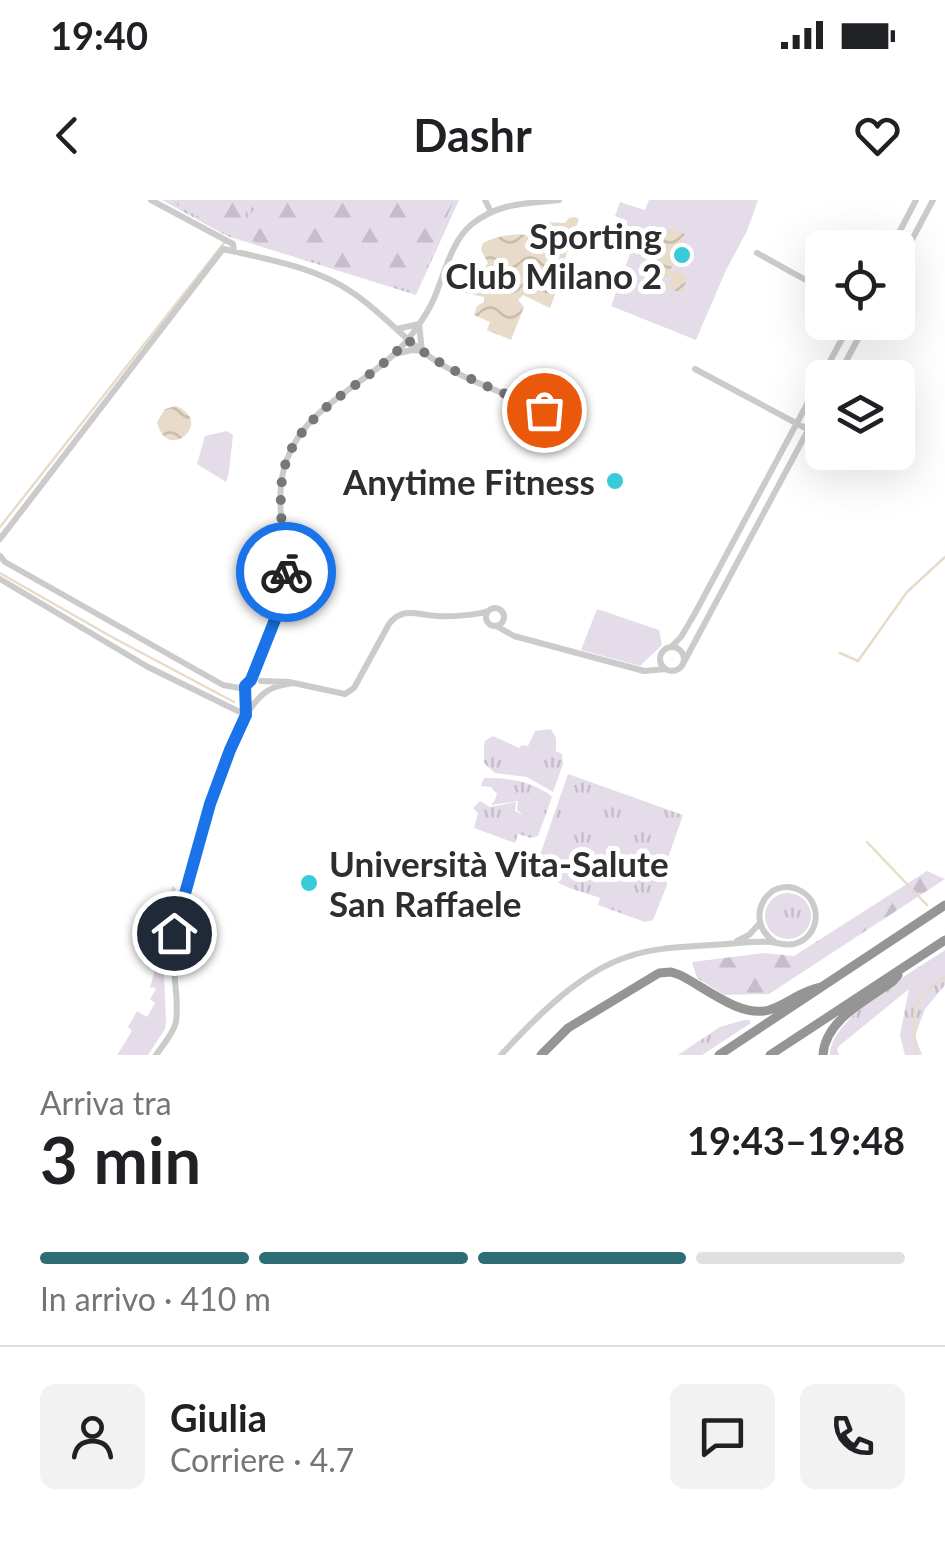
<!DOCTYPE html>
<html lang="it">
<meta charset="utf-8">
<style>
body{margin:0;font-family:Lato,sans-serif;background:#f2f2f2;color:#202124;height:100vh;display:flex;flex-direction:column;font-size:38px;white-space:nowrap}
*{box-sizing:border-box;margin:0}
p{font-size:32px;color:#757577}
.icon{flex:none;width:55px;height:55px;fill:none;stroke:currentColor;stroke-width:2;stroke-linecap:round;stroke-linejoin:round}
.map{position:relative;height:855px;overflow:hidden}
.panel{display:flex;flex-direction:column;background:#fff;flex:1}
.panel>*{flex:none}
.controls{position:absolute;left:805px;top:30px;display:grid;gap:20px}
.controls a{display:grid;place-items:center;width:110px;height:110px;border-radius:15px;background:#fff;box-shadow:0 10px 40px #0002;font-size:50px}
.pin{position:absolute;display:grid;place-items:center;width:85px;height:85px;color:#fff;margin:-42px;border:5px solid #fff;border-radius:50%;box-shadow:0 2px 10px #0007}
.courier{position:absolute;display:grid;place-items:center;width:100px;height:100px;margin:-50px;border:8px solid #1a73e8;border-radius:50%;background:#fff;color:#222;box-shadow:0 2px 12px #0007}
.head em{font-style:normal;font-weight:700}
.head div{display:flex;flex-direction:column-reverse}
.head{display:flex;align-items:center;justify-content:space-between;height:170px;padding:0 40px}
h1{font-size:65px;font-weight:700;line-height:75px}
.bar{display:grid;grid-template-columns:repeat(4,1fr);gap:15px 10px;align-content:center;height:120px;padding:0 40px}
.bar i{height:12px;border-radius:8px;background:#e0e0e0}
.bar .current{background:#2c6d76}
.bar p{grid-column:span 4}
.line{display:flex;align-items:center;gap:25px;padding:0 40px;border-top:2px solid #e0e0e0}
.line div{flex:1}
.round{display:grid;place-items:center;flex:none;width:105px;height:105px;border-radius:15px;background:#f2f2f2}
.status{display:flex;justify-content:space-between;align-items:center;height:70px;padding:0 50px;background:#fff;direction:ltr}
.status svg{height:28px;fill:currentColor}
header{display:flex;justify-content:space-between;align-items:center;height:130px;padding:0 40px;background:#fff;font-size:45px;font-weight:700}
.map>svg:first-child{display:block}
</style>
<div class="status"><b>19:40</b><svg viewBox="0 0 49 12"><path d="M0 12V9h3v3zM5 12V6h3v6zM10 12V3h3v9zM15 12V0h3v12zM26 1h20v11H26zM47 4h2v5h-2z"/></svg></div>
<header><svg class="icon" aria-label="back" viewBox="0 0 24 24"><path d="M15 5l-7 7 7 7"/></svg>Dashr<svg class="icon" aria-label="heart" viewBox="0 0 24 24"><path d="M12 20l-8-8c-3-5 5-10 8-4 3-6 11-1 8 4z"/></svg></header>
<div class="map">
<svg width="945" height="855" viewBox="0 0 945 855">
<defs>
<pattern id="grass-tufts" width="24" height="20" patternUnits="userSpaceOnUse" patternTransform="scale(2.5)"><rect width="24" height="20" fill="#e5dcea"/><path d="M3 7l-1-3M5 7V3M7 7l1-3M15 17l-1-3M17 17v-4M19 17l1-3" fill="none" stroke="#c5bdc9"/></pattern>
<pattern id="forest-firs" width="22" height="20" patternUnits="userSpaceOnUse" patternTransform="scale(2.5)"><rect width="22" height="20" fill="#e5dcea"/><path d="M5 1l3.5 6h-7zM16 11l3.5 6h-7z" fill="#c5bdc9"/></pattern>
<pattern id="water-waves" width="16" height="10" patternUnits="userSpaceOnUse" patternTransform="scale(2.5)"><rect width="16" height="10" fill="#e9dbc9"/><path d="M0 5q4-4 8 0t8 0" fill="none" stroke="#c8bcad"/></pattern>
</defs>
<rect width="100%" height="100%" fill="#fff"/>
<!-- grass -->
<path fill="url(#grass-tufts)" d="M162 0H168L235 33 252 0H259L240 36 420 82 454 0H459L416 95 227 36Z
M551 529 556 538V551L562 554 563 564 553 592 527 577 495 573 484 563V546L485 541 493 536 519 548 522 545 528 546 535 531Z
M568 574 683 615 664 669 667 685 653 720 645 722 598 705 600 698C576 689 539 685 541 652Z
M484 578C508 578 528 580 549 594L552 597 538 636 531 638 518 634 515 643 474 628 478 613 473 608 480 601 490 607 516 602 515 611 523 615 517 610 518 601 491 605 495 600 497 594 491 587 481 586Z
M765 716a23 23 0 1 1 46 0a23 23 0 1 1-46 0Z
M945 750V785L925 809 915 836 922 855H905L900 835 909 789 839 846 837 849 839 855H830C829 818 916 770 945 750Z
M744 820H749L751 823 702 855H678L720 827Z"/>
<!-- forest -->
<path fill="url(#forest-firs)" d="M168 0H252L236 33H228Z
M259 0H454L420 82 412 91 239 37Z
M927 671 945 679 769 794 724 795 697 778 692 762 764 753 794 756Z"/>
<!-- green -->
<path fill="#e5dcea" d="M649 0H758L747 31 726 70 696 140 611 106 635 40 623 34 627 21 615 16 620 2 645 10Z
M227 231 233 235 229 272 226 282 197 264 205 236Z
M597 409 659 430 662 445 640 466 581 450Z
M173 686 176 689 163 750 166 822 165 829 148 855H117L132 831 128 827 137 811 147 817 155 803 150 799 156 789 153 787 150 788 156 766V736L161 723 164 705Z"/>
<!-- water -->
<path fill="url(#water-waves)" d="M575 17 579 19 560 73 555 72 552 80 559 84 550 108 523 95 518 100 524 107 511 140 487 130 490 122 474 115 477 106 484 102V97L462 92V86L474 75 478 76 488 63 481 50 483 43C494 37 516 32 528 36L529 43 537 38 531 34 533 27 548 22 565 23 569 18Z
M669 28 685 34 670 71 673 73 675 70 688 76 682 93 668 88 672 77 668 76 667 79 651 73Z
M176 206C216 222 166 264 157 222L165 209Z"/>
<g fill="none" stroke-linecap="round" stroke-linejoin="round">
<!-- stream -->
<path stroke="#e9dbc9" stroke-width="2.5" d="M0 327 224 43
M0 373 110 436 234 502
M840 453 858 461 907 392 945 357
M867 642 927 705
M918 855C914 843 911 808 919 798 925 790 937 783 945 777"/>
<!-- minor -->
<path stroke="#cbcbcb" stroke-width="6" d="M151 0 233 44 234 51
M485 0 491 12
M891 48 916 0
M757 53 822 89
M898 66 933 0
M395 154 412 150 422 151 419 124 397 129
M695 169 809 230
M837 178 867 122
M0 339 223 49C266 59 316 67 353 93 383 113 406 142 436 161 470 183 511 195 548 212
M0 356 5 362 223 485 245 489
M0 379 148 467 246 515
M486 417a9 9 0 1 1 18 0a9 9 0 1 1-18 0Z
M496 426 514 436 644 471 666 469
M671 447 681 437 694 415 851 122
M660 459a12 12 0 1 1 24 0a12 12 0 1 1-24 0Z
M684 462 822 204
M261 481 289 482 345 494 354 488 389 424C403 406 417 415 437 416 449 417 477 415 488 411
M246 515 245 487C259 467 285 406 286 380 287 340 272 298 287 259 307 204 369 184 405 143 415 131 424 118 431 105 444 79 449 43 472 24 500 2 526 4 559 0
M737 741 749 735 759 724
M156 855C163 845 173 834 176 822 180 796 170 765 174 737 180 687 226 532 259 498 268 488 279 485 293 483
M501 855C534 819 580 772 627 757 657 746 693 747 725 744 740 743 756 741 771 742 779 743 785 746 794 744 819 738 824 704 801 691 769 673 741 720 775 742"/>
<!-- highway -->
<path stroke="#959595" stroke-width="9" d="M541 855 568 828 659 773 671 772 680 775C706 788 740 818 769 810 788 804 798 792 821 787
M719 855 945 705
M770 855 945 740
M823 855C825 820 867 800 893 781L898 775"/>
</g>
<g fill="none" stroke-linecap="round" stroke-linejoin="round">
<!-- done -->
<path stroke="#777" stroke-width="10" stroke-dasharray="0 18" d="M286 372C279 286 267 251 343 194 366 177 389 161 408 140 449 174 495 189 544 210"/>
<!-- route -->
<path stroke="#1a73e8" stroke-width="12" d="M174 733 210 604 230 550 246 515 245 486 251 480 282 402 286 372"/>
</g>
<!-- markers -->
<g fill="#3acbdb" stroke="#fff" stroke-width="4">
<circle cx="682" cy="55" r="10"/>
<circle cx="615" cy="281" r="10"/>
<circle cx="309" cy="683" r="10"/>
</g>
<g text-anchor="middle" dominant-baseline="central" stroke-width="10" stroke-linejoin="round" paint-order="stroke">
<!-- poi labels -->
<g font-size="35" font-weight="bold" fill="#2e2e2e" stroke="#fff" text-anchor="end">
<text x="662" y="35">Sporting<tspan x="662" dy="40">Club Milano 2</tspan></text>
<text x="595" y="281">Anytime Fitness</text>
<text x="329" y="663" text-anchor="start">Università Vita-Salute<tspan x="329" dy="40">San Raffaele</tspan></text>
</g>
</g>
</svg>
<div class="controls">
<a><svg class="icon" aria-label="locate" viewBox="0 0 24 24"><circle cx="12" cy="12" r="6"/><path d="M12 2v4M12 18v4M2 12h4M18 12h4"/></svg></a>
<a><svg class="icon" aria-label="layers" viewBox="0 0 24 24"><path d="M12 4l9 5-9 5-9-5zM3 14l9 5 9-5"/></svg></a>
</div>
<div class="pin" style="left:544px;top:210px;background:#ea580c"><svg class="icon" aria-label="bag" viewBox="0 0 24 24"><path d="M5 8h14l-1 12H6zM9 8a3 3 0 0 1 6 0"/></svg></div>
<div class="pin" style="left:174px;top:733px;background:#1f2937"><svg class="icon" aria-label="home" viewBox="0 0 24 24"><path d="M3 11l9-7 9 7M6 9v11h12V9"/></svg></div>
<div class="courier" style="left:286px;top:372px"><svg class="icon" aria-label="bike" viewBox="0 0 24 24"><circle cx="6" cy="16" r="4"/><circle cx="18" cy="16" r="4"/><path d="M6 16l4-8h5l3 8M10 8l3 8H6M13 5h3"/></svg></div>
</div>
<section class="panel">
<div class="head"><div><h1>3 min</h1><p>Arriva tra</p></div><em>19:43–19:48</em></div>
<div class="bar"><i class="current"></i><i class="current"></i><i class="current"></i><i></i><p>In arrivo · 410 m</p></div>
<div class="line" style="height:180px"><a class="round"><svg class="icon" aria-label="person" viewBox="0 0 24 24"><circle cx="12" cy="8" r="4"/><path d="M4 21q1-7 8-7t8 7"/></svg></a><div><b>Giulia</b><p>Corriere · 4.7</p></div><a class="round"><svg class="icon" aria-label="chat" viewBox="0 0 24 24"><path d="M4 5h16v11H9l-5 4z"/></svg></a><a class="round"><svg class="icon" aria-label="phone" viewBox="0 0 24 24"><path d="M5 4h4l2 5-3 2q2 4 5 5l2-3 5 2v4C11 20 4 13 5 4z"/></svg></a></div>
</section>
